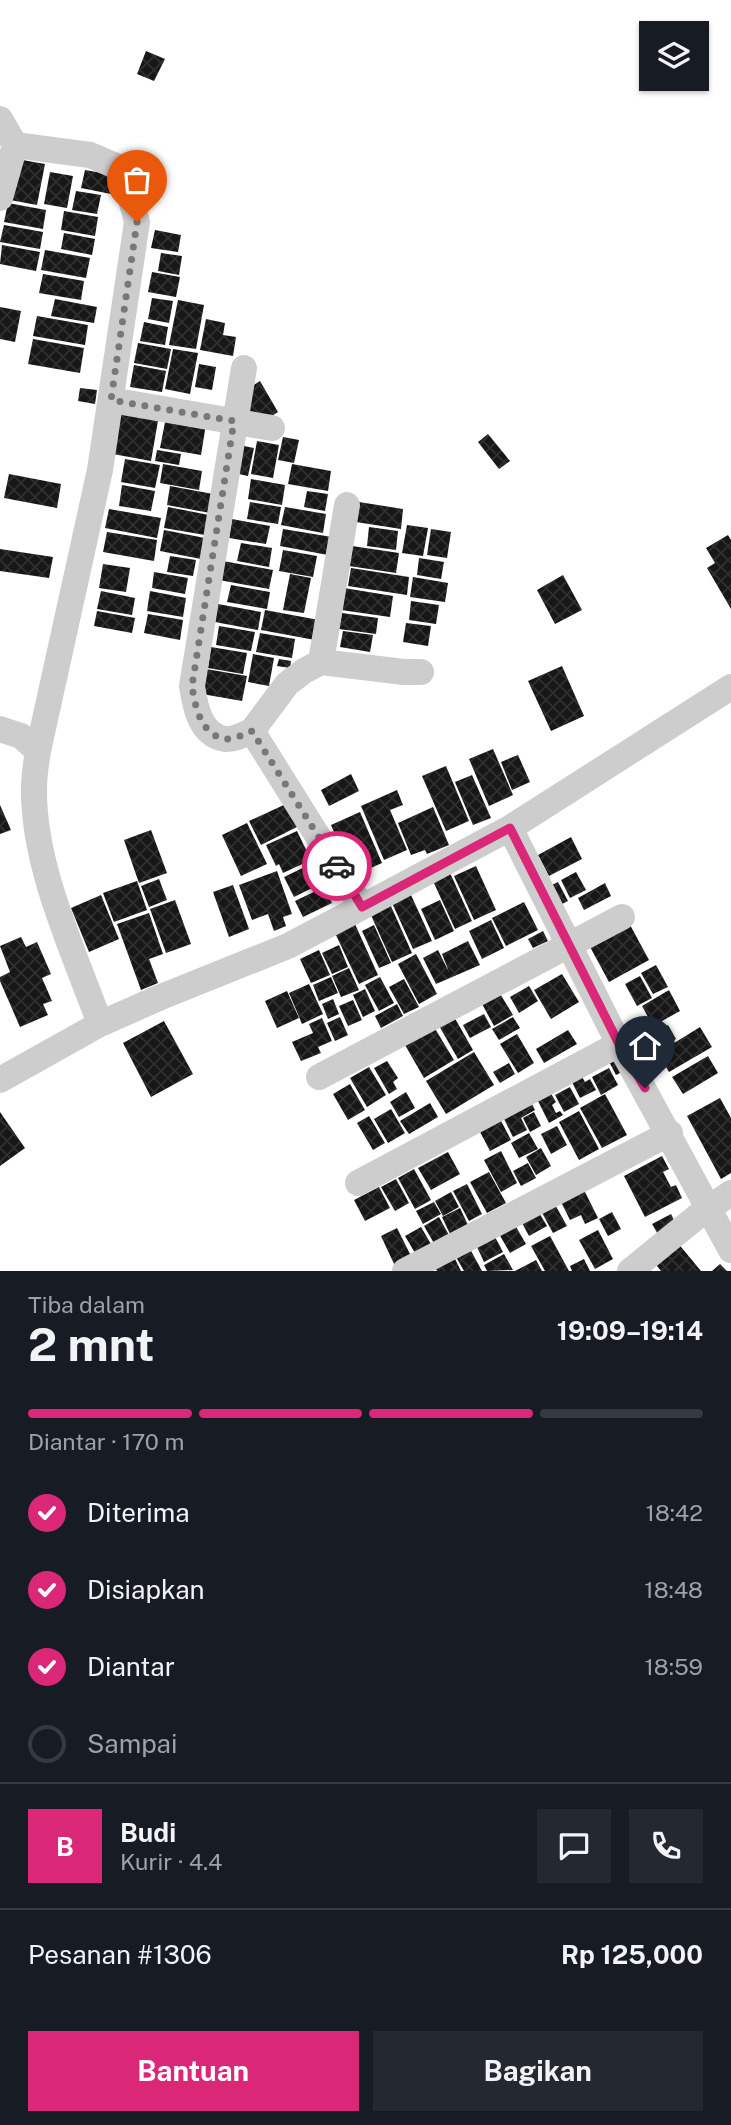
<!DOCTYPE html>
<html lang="id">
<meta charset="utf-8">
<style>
body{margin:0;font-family:"Public Sans",sans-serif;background:#242831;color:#f1f3f6;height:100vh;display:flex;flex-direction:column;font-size:26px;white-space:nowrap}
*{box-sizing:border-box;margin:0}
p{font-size:23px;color:#9ea1a6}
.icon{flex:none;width:38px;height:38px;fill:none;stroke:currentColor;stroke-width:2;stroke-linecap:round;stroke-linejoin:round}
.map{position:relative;height:1271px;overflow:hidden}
.panel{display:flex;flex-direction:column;background:#171b24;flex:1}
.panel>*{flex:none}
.buttons{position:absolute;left:639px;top:21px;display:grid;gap:14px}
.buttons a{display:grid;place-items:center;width:70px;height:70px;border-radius:0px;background:#171b24;box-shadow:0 2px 5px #0004;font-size:35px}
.pin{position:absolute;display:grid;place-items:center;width:60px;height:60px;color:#fff;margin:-72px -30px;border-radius:50% 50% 50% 0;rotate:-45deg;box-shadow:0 0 7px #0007}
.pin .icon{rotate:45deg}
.courier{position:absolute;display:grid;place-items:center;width:70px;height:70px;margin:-35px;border:5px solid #db2777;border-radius:50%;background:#fff;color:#222;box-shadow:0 2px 9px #0007}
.headline em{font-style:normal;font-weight:700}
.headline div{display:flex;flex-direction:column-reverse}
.headline{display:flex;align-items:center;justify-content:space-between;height:119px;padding:0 28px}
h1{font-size:46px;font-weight:700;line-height:52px}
.bar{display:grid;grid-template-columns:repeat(4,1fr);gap:10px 7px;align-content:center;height:84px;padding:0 28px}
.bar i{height:9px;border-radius:5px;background:#363941}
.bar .current{background:#db2777}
.bar p{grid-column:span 4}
.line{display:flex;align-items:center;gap:18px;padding:0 28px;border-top:2px solid #363941}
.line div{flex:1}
.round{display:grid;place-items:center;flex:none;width:74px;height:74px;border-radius:0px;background:#242831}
ol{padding:0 28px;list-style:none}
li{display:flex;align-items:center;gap:21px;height:77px}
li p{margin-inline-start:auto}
li .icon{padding:7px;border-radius:50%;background:#db2777;color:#fff;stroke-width:4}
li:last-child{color:#9ea1a6}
li i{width:38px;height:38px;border:4px solid #363941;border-radius:50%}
.cta{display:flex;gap:14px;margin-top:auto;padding:14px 28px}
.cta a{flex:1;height:80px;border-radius:0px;background:#db2777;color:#fff;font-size:28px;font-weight:700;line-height:80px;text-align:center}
.cta a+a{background:#242831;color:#f1f3f6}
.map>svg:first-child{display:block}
</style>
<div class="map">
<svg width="731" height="1271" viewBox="0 0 731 1271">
<defs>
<pattern id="building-cross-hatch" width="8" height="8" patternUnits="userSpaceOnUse" patternTransform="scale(1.75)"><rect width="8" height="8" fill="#171717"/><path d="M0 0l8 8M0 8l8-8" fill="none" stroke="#303030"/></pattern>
</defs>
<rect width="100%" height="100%" fill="#fff"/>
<!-- building -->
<path fill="url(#building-cross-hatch)" d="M146 51 165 59 154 81 137 74Z
M17 159 45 164 37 205 10 200Z
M85 170 114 175 111 194 81 188Z
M50 172 73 176 67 208 44 204Z
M76 191 101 195 97 214 72 210Z
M8 203 46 210 43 229 4 222Z
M64 211 98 217 95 236 61 230Z
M4 225 43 232 40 249 0 242Z
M155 230 181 235 178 252 151 248Z
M64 233 95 239 92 255 61 249Z
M2 245 40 252 36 271 0 264Z
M45 250 90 258 86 278 41 270Z
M161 253 182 256 179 275 158 271Z
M152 272 180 277 176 297 148 292Z
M43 274 84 281 81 300 39 293Z
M152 298 173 301 169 323 148 319Z
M55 299 97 307 94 323 51 316Z
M178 300 204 305 196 349 169 345Z
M0 307 21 311 15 342 0 339Z
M37 316 88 325 85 345 33 336Z
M206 319 225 323 223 335 236 337 233 356 200 350Z
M144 322 168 327 165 345 140 341Z
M33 339 84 348 80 373 28 364Z
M138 343 171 349 167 369 134 363Z
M173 349 198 353 190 394 165 389Z
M199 364 216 367 212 390 195 387Z
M134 365 166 371 162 392 130 387Z
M260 381 278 412 267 419 243 413 241 393Z
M80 388 97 390 95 404 78 401Z
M122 409 159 415 151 461 113 454Z
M166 417 206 424 201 455 160 448Z
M488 434 510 461 499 469 478 442Z
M283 437 299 440 294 463 278 460Z
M257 441 279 445 273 478 251 474Z
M239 445 254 448 248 476 234 473Z
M157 450 181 454 179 465 155 461Z
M125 459 160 465 155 488 121 482Z
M163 464 202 471 199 490 160 483Z
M292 464 331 471 328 491 288 484Z
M9 474 61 484 57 508 4 498Z
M251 479 285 485 282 505 248 499Z
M122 485 155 491 151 511 119 506Z
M170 486 213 494 210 513 167 505Z
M307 491 328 494 325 511 304 507Z
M250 502 281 507 278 524 247 519Z
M359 502 403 509 401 529 356 522Z
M168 507 209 515 205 535 164 528Z
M285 507 326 514 323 533 281 525Z
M109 509 161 518 157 538 105 528Z
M232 519 270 526 266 544 229 538Z
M407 525 428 528 423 556 402 553Z
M369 527 398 531 396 550 367 546Z
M283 529 332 537 328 555 280 546Z
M431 529 451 532 447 558 427 555Z
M164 530 205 538 201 559 160 551Z
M107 532 157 540 154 561 103 552Z
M728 535 731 540V609L707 568 715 563 706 548Z
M241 543 272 548 269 567 237 561Z
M352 546 399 553 396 573 349 566Z
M0 549 53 557 49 578 0 571Z
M283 550 317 556 313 577 279 571Z
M170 556 196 560 193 576 167 572Z
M419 558 444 562 441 579 417 575Z
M223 561 273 570 269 589 219 580Z
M103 564 130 568 126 592 99 588Z
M351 568 409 577 407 595 348 586Z
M154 572 188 578 185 594 152 588Z
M290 574 311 578 304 613 283 610Z
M563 575 582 610 555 624 537 590Z
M413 577 448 583 445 602 410 597Z
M231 585 270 592 267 609 227 602Z
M344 588 393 596 390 617 341 610Z
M101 591 135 598 132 615 97 609Z
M150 591 186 598 183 617 147 611Z
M411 601 439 605 436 624 409 620Z
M218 604 261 612 258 630 215 622Z
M265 610 319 620 315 640 261 630Z
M97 611 135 618 132 633 94 626Z
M342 613 378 618 376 634 339 629Z
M148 614 183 620 180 640 144 633Z
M406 623 431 626 428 646 403 642Z
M219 626 255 632 251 651 216 645Z
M343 631 373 635 370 652 340 647Z
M260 633 295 639 292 658 256 652Z
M211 647 247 653 243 674 208 668Z
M253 654 274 658 269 686 248 682Z
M279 659 291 661 290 668 277 666Z
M562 666 584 716 551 731 528 681Z
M206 669 247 676 242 701 202 694Z
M493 749 513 795 489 806 469 759Z
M518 755 530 782 512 790 501 762Z
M446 766 469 821 446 831 422 776Z
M351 774 359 791 329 806 321 790Z
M472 775 491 818 473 825 455 782Z
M397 790 403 805 390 810 407 850 384 860 361 806Z
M286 804 297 827 261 845 249 821Z
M0 805 11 830 0 834Z
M433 807 449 845 427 854 425 850 411 855 398 823Z
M360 812 382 863 353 876 331 825Z
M247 823 267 864 241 876 222 835Z
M151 830 167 873 139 883 124 840Z
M297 831 311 860 283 873 279 864 276 866 266 845Z
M571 837 582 859 549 876 538 855Z
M315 862 324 882 294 897 284 877Z
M476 866 496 910 474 920 454 876Z
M277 871 292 914 283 917 286 926 274 931 268 914 252 920 239 885Z
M576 872 586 890 570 898 561 880Z
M450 873 472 921 455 929 433 881Z
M159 879 167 900 149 907 141 886Z
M137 881 147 910 114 922 103 893Z
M558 882 568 901 554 908 544 889Z
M605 883 611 896 584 910 578 898Z
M233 885 249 929 229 937 213 892Z
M324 887 332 903 303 917 295 901Z
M101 895 119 939 89 952 71 908Z
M411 895 432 941 413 949 392 903Z
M175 900 191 944 166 953 150 909Z
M440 900 454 931 435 940 421 909Z
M524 902 538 930 506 946 492 918Z
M390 904 412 953 392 962 370 913Z
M149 913 163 954 149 959 158 983 141 990 117 924Z
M491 920 504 948 482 959 469 931Z
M629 923 649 960 609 982 589 945Z
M355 924 378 975 359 984 335 933Z
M374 925 391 963 379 968 362 931Z
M543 931 548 941 533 948 528 939Z
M21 937 26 947 37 942 51 974 42 978 52 1001 43 1004 48 1015 20 1027 0 981V977L10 972 0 946Z
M468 941 480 965 436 984 423 958 438 950 449 972 442 954Z
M339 945 348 967 332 974 322 953Z
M319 950 330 975 311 983 300 959Z
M416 954 437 994 419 1004 398 964Z
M656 965 668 987 653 994 641 973Z
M349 968 359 990 341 997 332 976Z
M562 974 579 1002 551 1019 534 990Z
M640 976 652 998 637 1006 625 984Z
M331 977 338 993 319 1001 313 985Z
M380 977 394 1003 379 1011 365 985Z
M404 979 419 1007 404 1014 389 987Z
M309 984 323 1014 302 1024 289 993Z
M529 986 538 1001 519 1013 510 997Z
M365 989 375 1011 363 1017 353 995Z
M669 990 680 1011 653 1026 642 1006Z
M287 991 299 1018 277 1028 265 1001Z
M499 992 513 1015 494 1026 481 1002Z
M333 999 339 1014 328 1019 322 1004Z
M353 1000 362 1020 348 1026 339 1006Z
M397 1004 403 1016 381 1028 375 1016Z
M484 1014 491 1027 470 1038 463 1025Z
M453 1015 473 1050 458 1059 438 1024Z
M340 1017 348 1035 335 1041 327 1023Z
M513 1017 520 1028 499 1040 492 1029Z
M322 1018 332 1041 318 1047 321 1053 301 1061 292 1042 313 1033 309 1024Z
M164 1021 193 1074 151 1097 123 1043Z
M668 1025 676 1039 655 1052 647 1038Z
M434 1027 454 1060 424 1078 405 1045Z
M700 1027 712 1047 669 1072 658 1053Z
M568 1030 577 1044 544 1063 536 1049Z
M517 1034 534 1063 518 1073 500 1044Z
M474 1052 494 1085 446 1114 426 1081Z
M605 1054 630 1068 616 1075Z
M708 1056 718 1073 683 1094 672 1077Z
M387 1061 398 1078 393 1082 397 1089 389 1094 374 1068Z
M509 1063 515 1074 500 1083 493 1072Z
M369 1067 386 1095 367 1107 350 1078Z
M609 1068 618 1085 601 1095 592 1077Z
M581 1075 585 1082 590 1079 596 1090 580 1098 571 1080Z
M350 1084 365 1110 348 1120 333 1094Z
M570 1087 579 1104 564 1112 555 1095Z
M406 1092 415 1108 399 1117 390 1102Z
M550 1092 556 1102 552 1105 556 1113 560 1111 563 1115 549 1123 537 1099Z
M605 1094 627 1135 602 1148 580 1108Z
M720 1098 731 1118V1173L721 1179 687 1116Z
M531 1102 535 1110 521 1118 527 1130 513 1137 503 1117Z
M430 1103 438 1117 409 1134 400 1121Z
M391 1109 405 1133 388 1143 374 1119Z
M579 1111 599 1149 579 1160 559 1122Z
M0 1112 25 1148 0 1166Z
M534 1112 541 1126 530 1132 523 1118Z
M369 1116 385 1143 373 1150 357 1123Z
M499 1117 511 1140 490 1151 478 1128Z
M557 1126 567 1145 551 1154 541 1134Z
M529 1133 538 1149 519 1158 511 1143Z
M541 1148 551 1166 536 1175 526 1157Z
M501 1151 517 1183 501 1192 484 1160Z
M448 1152 460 1174 431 1190 418 1168Z
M662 1156 669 1169 663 1172 671 1187 676 1185 682 1198 645 1217 624 1176Z
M528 1163 536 1178 521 1186 513 1171Z
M414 1169 431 1200 415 1209 398 1178Z
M489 1172 506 1203 487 1213 470 1182Z
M396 1179 409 1203 395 1211 381 1187Z
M467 1184 482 1214 469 1221 453 1191Z
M581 1184 598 1218 585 1224 581 1215 570 1220 558 1196Z
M379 1187 390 1208 365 1221 354 1200Z
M451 1192 459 1207 443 1216 435 1201Z
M553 1201 567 1226 553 1233 540 1209Z
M434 1202 441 1214 423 1224 416 1211Z
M460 1208 468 1225 450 1234 442 1217Z
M538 1211 547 1226 529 1236 521 1221Z
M612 1212 621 1229 608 1236 599 1219Z
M671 1214 677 1226 659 1236 652 1224Z
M439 1217 450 1237 435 1245 424 1226Z
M515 1225 526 1244 510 1253 499 1234Z
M421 1227 434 1249 418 1258 405 1236Z
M397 1228 412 1258 395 1266 381 1236Z
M598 1230 613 1259 595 1269 579 1240Z
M550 1236 569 1271H545L531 1246Z
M495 1237 503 1252 484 1262 477 1247Z
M677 1242 701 1271H661L653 1261Z
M470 1249 482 1271H464L456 1257Z
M452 1253 461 1271H437L433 1263Z
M504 1254 513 1270 487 1271 484 1265Z
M584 1259 590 1271H572L570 1266Z
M536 1260 542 1271H515Z
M720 1264 727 1271H712Z"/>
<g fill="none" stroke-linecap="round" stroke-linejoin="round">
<!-- minor -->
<path stroke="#cdcdcd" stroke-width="26" d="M0 119 15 145 90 155 116 166 125 177 137 222 100 470 38 751C36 763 34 776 34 789 33 866 74 952 100 1024
M0 198 15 145
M244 368 192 686C195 706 200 735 225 739 234 740 244 734 252 731L362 907
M111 400 272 428
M321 662 347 505
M0 729 21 736 38 751
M252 731 287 684 304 671 321 662 404 672H421
M510 828 619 1044 731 1250
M319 1077 622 917
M0 1080 100 1024 161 997 288 946 362 907 510 828 731 687
M358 1183 619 1044
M405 1271 670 1133
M630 1271 699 1215 731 1193"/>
</g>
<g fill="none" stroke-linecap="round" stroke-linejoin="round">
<!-- done -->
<path stroke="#787878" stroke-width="7" stroke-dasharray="0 12.6" d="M137 222 111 400 234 421 192 686C195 706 200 734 225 739 234 740 244 734 252 731L337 866"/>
<!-- route -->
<path stroke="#db2777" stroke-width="9" d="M337 866 362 907 510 828 619 1044 645 1088"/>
</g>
</svg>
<div class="buttons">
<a><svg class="icon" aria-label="layers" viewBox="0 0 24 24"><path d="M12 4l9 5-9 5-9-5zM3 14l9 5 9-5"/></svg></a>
</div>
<div class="pin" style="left:137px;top:222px;background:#ea580c"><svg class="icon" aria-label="bag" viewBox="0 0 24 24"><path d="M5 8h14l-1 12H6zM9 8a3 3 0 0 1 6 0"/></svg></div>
<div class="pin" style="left:645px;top:1088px;background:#1f2937"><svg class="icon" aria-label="home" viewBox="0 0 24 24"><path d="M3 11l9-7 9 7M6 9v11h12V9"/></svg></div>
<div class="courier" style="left:337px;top:866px"><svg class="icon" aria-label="car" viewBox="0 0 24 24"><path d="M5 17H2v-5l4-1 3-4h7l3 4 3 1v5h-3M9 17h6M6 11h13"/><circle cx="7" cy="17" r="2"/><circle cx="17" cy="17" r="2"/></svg></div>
</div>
<section class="panel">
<div class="headline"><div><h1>2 mnt</h1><p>Tiba dalam</p></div><em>19:09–19:14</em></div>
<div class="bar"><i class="current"></i><i class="current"></i><i class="current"></i><i></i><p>Diantar · 170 m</p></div>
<ol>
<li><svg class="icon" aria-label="check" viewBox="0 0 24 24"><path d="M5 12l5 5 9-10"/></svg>Diterima<p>18:42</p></li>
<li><svg class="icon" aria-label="check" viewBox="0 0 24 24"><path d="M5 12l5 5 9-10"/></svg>Disiapkan<p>18:48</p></li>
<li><svg class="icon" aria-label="check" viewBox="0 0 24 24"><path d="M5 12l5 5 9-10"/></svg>Diantar<p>18:59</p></li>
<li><i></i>Sampai</li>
</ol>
<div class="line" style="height:126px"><b class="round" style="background:#db2777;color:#fff">B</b><div><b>Budi</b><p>Kurir · 4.4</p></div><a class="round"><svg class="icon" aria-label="chat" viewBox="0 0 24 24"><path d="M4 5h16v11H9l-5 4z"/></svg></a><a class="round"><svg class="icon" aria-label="phone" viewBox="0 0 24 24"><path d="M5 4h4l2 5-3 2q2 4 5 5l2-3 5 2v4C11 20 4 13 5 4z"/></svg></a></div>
<div class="line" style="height:91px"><div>Pesanan #1306</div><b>Rp 125,000</b></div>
<div class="cta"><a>Bantuan</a><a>Bagikan</a></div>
</section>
